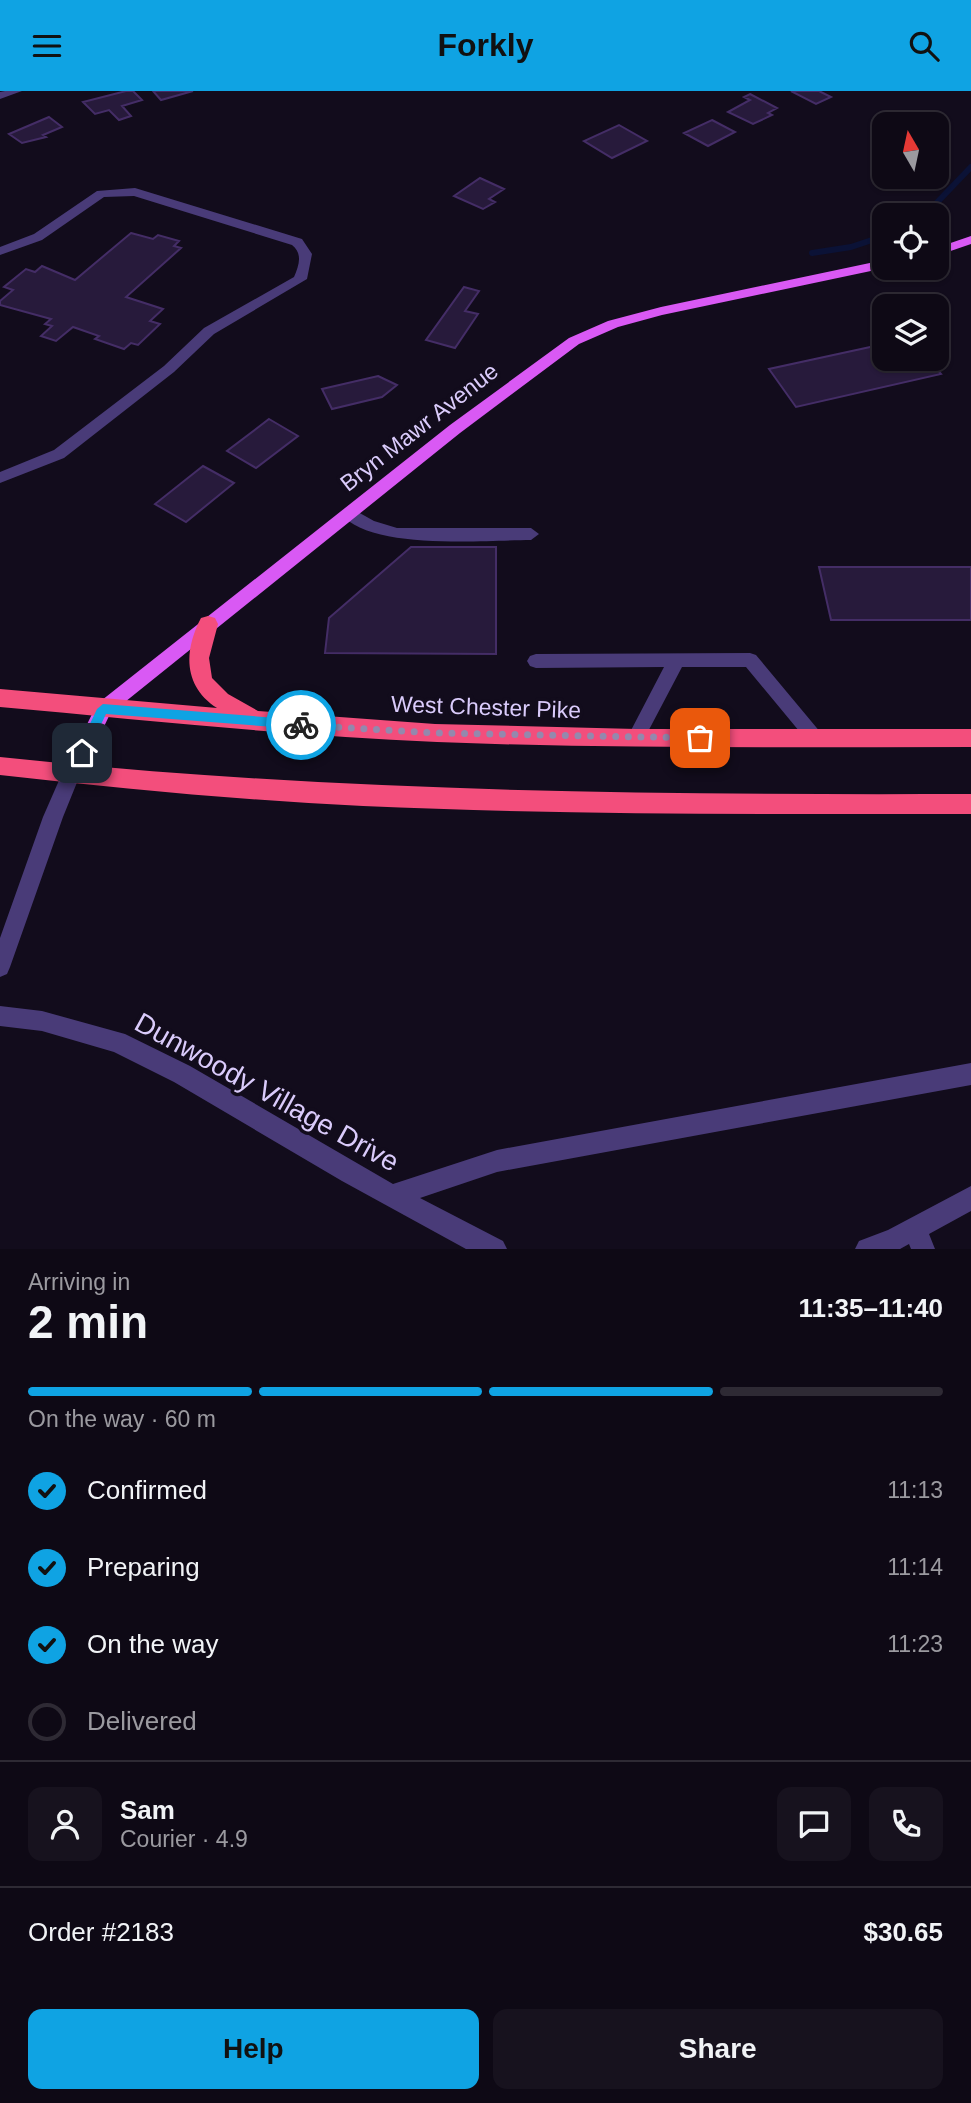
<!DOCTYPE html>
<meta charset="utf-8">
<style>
body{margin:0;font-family:Arial,sans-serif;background:#17121e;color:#f1f3f6;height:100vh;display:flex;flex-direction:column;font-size:26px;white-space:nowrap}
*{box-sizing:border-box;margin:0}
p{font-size:23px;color:#9b9aa0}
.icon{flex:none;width:38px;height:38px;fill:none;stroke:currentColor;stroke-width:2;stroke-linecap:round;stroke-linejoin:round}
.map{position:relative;height:1158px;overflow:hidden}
.details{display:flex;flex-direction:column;background:#0e0915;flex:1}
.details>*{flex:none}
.needle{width:46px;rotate:351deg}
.buttons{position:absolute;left:872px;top:21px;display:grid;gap:14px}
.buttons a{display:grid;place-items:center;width:77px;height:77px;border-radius:14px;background:#0e0915;box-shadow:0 2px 5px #0004,0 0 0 2px #2e2a34;font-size:35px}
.pin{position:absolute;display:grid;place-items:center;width:60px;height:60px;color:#fff;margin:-30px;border-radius:14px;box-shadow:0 4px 10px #0006}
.courier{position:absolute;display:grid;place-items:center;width:70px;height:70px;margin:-35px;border:5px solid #0fa3e3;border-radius:50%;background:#fff;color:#222;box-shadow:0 2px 9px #0007}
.overview em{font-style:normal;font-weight:700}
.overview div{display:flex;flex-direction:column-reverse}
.overview{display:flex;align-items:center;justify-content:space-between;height:119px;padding:0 28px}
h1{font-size:46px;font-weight:700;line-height:52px}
.bar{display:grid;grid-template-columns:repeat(4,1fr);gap:10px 7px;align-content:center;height:84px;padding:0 28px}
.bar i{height:9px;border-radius:5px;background:#2e2a34}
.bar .active{background:#0fa3e3}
.bar p{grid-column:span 4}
.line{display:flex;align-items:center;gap:18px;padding:0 28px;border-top:2px solid #2e2a34}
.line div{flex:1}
.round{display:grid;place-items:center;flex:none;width:74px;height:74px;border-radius:14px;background:#17121e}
ol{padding:0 28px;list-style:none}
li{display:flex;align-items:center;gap:21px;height:77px}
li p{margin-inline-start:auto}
li .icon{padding:7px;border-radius:50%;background:#0fa3e3;color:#111;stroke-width:4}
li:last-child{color:#9b9aa0}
li i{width:38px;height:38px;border:4px solid #2e2a34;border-radius:50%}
.cta{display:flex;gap:14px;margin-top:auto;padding:14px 28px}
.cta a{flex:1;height:80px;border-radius:14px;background:#0fa3e3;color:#111;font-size:28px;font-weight:700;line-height:80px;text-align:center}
.cta a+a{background:#17121e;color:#f1f3f6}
header{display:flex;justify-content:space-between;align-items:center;height:91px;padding:0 28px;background:#0fa3e3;color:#111;font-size:32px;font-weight:700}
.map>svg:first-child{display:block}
</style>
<header><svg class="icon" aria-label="menu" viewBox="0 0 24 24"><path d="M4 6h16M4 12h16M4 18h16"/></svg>Forkly<svg class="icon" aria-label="search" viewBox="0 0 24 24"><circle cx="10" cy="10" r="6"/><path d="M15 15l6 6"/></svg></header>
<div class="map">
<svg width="971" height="1158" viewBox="0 0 971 1158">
<rect width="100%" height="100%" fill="#120c1c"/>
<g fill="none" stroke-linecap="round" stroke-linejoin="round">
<!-- stream -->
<path stroke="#0b1236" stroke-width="6" d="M925 124 971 76
M812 162 851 156 884 145"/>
</g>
<!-- building -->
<path fill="#271a3b" stroke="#442d66" stroke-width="2" d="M126 0H133L142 9 122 15 131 25 119 29 109 19 95 23 83 11Z
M153 0H193L161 9Z
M791 0H819L831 6 816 13Z
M750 3 777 17 768 22 772 24 753 33 728 21 750 9 744 6Z
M49 26 62 36 43 44 46 46 22 52 9 43Z
M712 29 735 41 708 55 684 42Z
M619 34 647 50 612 67 584 50Z
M480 87 504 98 489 108 495 111 483 118 454 105Z
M131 142 153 148 158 144 179 150 174 155 181 157 126 206 163 218 150 230 160 233 138 254 131 252 124 258 95 248 99 245 73 236 56 250 41 245 52 235 45 233 51 228 0 214V210L13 199 4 196 26 178 35 181 42 175 75 189Z
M464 196 479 200 465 220 478 223 455 257 426 249Z
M884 253V268H928L941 283 796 316 769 278Z
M378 285 397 294 382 306 332 318 322 298Z
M269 328 298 345 256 377 227 360Z
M203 375 234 392 186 431 155 413Z
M411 456H496V563L325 562 329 527Z
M819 476H971V529H831Z"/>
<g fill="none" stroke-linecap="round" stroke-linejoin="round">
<!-- minor -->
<path fill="#493b78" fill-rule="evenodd" d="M5 0H22L0 8V1Z
M135 97 302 148 312 163 307 188 214 243 174 281 64 367 0 392V381L54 359 164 275 204 237 294 186C299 174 303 163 292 154L134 105 104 106 42 149 0 164V156L34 143 97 100Z
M349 416 374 430 397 437H531L539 443 531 449C487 449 367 460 341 422Z
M750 562 756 564 821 642 824 647 821 652 815 655 809 652 746 576H682L642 652 636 655 630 652 627 647 664 576 536 577 530 575 527 570 530 565 536 563Z
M71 676 78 678 80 684 63 726 10 876 7 883 0 886V847L43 726 64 678Z
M0 915 42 920 125 943 190 975 393 1093 497 1059 971 972V994L497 1081 420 1107 503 1150 507 1158H466L342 1090 174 991 114 961 42 940 0 935Z
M971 1095V1120L929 1143 935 1158H911L909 1153 900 1158H855L859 1150 888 1139Z"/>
<!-- major -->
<path fill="#d959f4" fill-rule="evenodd" d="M971 145V153L936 165V157Z
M884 169 885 177 662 224 618 236 579 253 460 342 110 623 78 690 71 692 64 690 62 684 97 613 450 334 569 247 608 230 661 216Z"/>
<!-- highway -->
<path fill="#f34e7c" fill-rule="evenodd" d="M208 525 215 527 218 533 209 567 212 587 228 603 258 620 435 633 636 638H971V656C793 656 615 658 437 651 291 645 145 629 0 616V598L217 617C184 596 183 561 201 527Z
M0 666C326 701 644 704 971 703V723C768 723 566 724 363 715 242 709 121 698 0 684Z"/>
</g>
<!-- route -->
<path fill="#0fa3e3" d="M103 613 301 629 307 634 301 638 106 623 86 665H78L76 662 97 618Z"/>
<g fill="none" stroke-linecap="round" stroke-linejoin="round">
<!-- done -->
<path stroke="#9488ad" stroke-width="7" stroke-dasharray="0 12.6" d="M301 634 435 642 700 647"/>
</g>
<g text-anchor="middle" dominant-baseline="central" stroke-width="7" stroke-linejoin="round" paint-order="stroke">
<!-- street labels -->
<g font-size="23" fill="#dacbfb" stroke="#120c1c">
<text transform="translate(419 336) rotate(-38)">Bryn Mawr Avenue</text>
<text transform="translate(486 616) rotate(2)">West Chester Pike</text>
</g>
<!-- near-street labels -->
<g font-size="28" fill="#dacbfb" stroke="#120c1c">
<text transform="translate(267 1001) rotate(29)">Dunwoody Village Drive</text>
</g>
</g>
</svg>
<div class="buttons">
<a><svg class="needle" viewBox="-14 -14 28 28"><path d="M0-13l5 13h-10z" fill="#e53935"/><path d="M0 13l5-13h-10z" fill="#9b9aa0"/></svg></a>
<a><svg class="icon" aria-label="locate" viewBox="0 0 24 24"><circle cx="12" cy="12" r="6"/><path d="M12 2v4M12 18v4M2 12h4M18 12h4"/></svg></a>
<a><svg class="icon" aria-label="layers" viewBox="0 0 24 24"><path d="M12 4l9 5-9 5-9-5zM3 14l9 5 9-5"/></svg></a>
</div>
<div class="pin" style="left:700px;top:647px;background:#ea580c"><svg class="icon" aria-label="bag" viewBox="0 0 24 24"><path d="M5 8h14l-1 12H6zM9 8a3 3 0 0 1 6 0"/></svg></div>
<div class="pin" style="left:82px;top:662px;background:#1f2937"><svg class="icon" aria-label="home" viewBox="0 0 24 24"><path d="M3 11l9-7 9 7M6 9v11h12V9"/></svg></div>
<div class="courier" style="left:301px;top:634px"><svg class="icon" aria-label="bike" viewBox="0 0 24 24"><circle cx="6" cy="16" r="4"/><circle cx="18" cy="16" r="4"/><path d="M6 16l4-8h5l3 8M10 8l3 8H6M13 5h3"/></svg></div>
</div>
<section class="details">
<div class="overview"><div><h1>2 min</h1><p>Arriving in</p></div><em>11:35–11:40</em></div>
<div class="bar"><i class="active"></i><i class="active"></i><i class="active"></i><i></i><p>On the way · 60 m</p></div>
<ol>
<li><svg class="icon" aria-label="check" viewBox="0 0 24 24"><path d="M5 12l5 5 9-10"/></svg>Confirmed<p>11:13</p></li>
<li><svg class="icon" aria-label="check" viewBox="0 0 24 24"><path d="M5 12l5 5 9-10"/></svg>Preparing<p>11:14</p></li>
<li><svg class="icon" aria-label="check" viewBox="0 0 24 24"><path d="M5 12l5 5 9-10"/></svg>On the way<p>11:23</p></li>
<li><i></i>Delivered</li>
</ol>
<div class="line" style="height:126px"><a class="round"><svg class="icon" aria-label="person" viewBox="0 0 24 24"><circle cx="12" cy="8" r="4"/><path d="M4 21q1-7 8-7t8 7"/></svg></a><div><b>Sam</b><p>Courier · 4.9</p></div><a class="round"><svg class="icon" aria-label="chat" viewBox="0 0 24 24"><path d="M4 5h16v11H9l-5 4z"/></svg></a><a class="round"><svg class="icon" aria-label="phone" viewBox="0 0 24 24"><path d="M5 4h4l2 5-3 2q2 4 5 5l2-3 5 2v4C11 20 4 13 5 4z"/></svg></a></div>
<div class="line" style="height:91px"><div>Order #2183</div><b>$30.65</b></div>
<div class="cta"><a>Help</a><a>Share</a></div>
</section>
